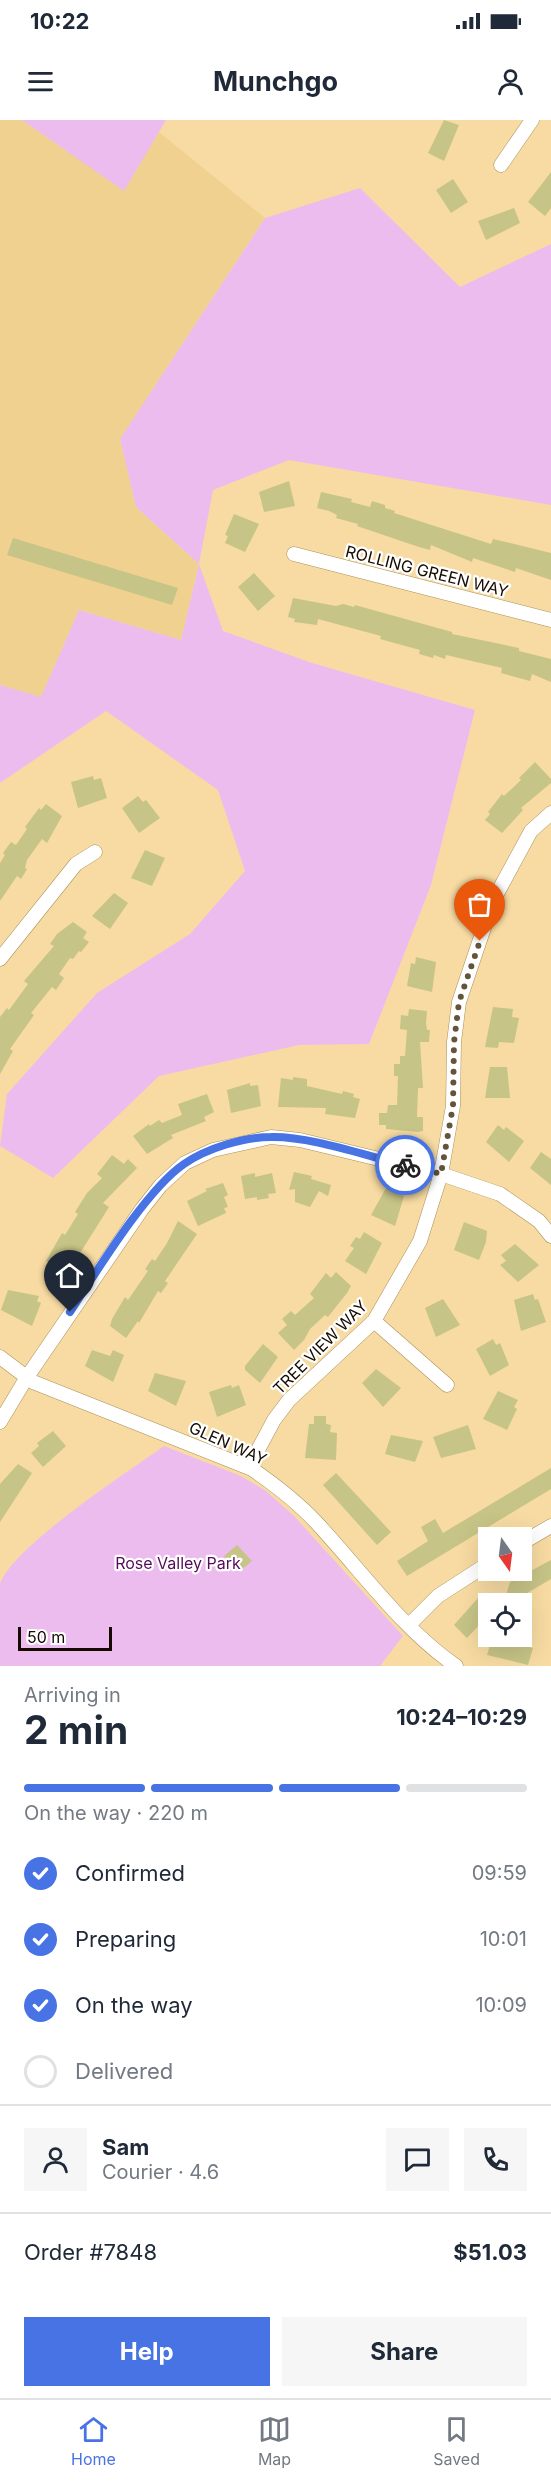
<!DOCTYPE html>
<meta charset="utf-8">
<style>
body{margin:0;font-family:Inter,sans-serif;background:#f6f6f7;color:#1f2937;height:100vh;display:flex;flex-direction:column;font-size:22px;white-space:nowrap}
*{box-sizing:border-box;margin:0}
p{font-size:20px;color:#747a83}
.icon{flex:none;width:33px;height:33px;fill:none;stroke:currentColor;stroke-width:2;stroke-linecap:round;stroke-linejoin:round}
.map{position:relative;height:1546px;overflow:hidden}
.panel{display:flex;flex-direction:column;background:#fff;flex:1}
.panel>*{flex:none}
.needle{width:39px;rotate:166deg}
.controls{position:absolute;left:478px;top:1407px;display:grid;gap:12px}
.controls a{display:grid;place-items:center;width:54px;height:54px;border-radius:0px;background:#fff;box-shadow:0 6px 24px #0002;font-size:30px}
.scale{position:absolute;left:18px;bottom:15px;width:94px;box-sizing:border-box;padding-left:6px;border:3px solid #150b00;border-top:0;font-size:16px;line-height:21px;white-space:nowrap;color:#150b00;-webkit-text-stroke:4px #fff;paint-order:stroke}
.pin{position:absolute;display:grid;place-items:center;width:51px;height:51px;color:#fff;margin:-62px -26px;border-radius:50% 50% 50% 0;rotate:-45deg;box-shadow:0 0 6px #0007}
.pin .icon{rotate:45deg}
.courier{position:absolute;display:grid;place-items:center;width:60px;height:60px;margin:-30px;border:4px solid #4773e5;border-radius:50%;background:#fff;color:#222;box-shadow:0 2px 8px #0007}
.overview em{font-style:normal;font-weight:700}
.overview div{display:flex;flex-direction:column-reverse}
.overview{display:flex;align-items:center;justify-content:space-between;height:102px;padding:0 24px}
h1{font-size:39px;font-weight:700;line-height:45px}
.bar{display:grid;grid-template-columns:repeat(4,1fr);gap:9px 6px;align-content:center;height:72px;padding:0 24px}
.bar i{height:8px;border-radius:4px;background:#e0e1e3}
.bar .active{background:#4773e5}
.bar p{grid-column:span 4}
.line{display:flex;align-items:center;gap:15px;padding:0 24px;border-top:2px solid #e0e1e3}
.line div{flex:1}
.round{display:grid;place-items:center;flex:none;width:63px;height:63px;border-radius:0px;background:#f6f6f7}
ol{padding:0 24px;list-style:none}
li{display:flex;align-items:center;gap:18px;height:66px}
li p{margin-inline-start:auto}
li .icon{padding:6px;border-radius:50%;background:#4773e5;color:#fff;stroke-width:4}
li:last-child{color:#747a83}
li i{width:33px;height:33px;border:3px solid #e0e1e3;border-radius:50%}
.button{display:flex;gap:12px;margin-top:auto;padding:12px 24px}
.button a{flex:1;height:69px;border-radius:0px;background:#4773e5;color:#fff;font-size:24px;font-weight:700;line-height:69px;text-align:center}
.button a+a{background:#f6f6f7;color:#1f2937}
.status{display:flex;justify-content:space-between;align-items:center;height:42px;padding:0 30px;background:#fff;direction:ltr}
.status svg{height:16px;fill:currentColor}
header{display:flex;justify-content:space-between;align-items:center;height:78px;padding:0 24px;background:#fff;font-size:27px;font-weight:700}
.dock{display:flex;justify-content:space-around;align-items:center;height:84px;border-top:2px solid #e0e1e3;background:#fff;font-size:16px;color:#747a83}
.dock a{display:grid;justify-items:center;gap:3px}
.dock .active{color:#4773e5}
.map>svg:first-child{display:block}
</style>
<div class="status"><b>10:22</b><svg viewBox="0 0 49 12"><path d="M0 12V9h3v3zM5 12V6h3v6zM10 12V3h3v9zM15 12V0h3v12zM26 1h20v11H26zM47 4h2v5h-2z"/></svg></div>
<header><svg class="icon" aria-label="menu" viewBox="0 0 24 24"><path d="M4 6h16M4 12h16M4 18h16"/></svg>Munchgo<svg class="icon" aria-label="person" viewBox="0 0 24 24"><circle cx="12" cy="8" r="4"/><path d="M4 21q1-7 8-7t8 7"/></svg></header>
<div class="map">
<svg width="551" height="1546" viewBox="0 0 551 1546">
<rect width="100%" height="100%" fill="#f7dba2"/>
<!-- built -->
<path fill="#f0d190" d="M0 0H144L265 98 120 319 136 387 199 444 181 520 79 490 41 578 0 565Z"/>
<!-- green -->
<path fill="#edbcef" d="M22 0H166L124 71Z
M360 68 460 167 551 124V385L289 340 213 370 199 444 223 511 312 543 475 590 431 765 369 924 299 925 159 956 53 1058 0 1026 7 974 97 873 190 814 245 751 218 670 106 591 0 663V565L41 577 79 490 181 520 199 444 136 387 120 319 265 98Z
M164 1326 241 1356 266 1371 294 1396 403 1516 380 1546H0C0 1530 0 1475 0 1464 12 1427 129 1351 164 1326Z"/>
<!-- building -->
<path fill="#c7c487" d="M444 0 459 5 444 41 428 33Z
M551 52V88L545 96 528 82Z
M453 59 468 82 451 93 436 70Z
M514 88 520 103 486 120 478 101Z
M289 361 295 386 264 392 259 372Z
M321 372 352 379 351 382 370 387 372 381 385 385V388L395 391 394 393 491 424 493 419 551 433V460L516 448 515 452 473 438 472 442 431 425 430 430 419 427 357 406 358 404 336 398 337 395 329 391 317 388Z
M234 394 259 404 245 432 225 423 228 416 225 415Z
M13 418 178 468 172 485 7 435Z
M254 453 275 476 258 491 238 467Z
M293 478 336 486 343 484 354 487 355 485 452 512V514L519 528V531L551 539V562L532 554 530 561 501 553 502 548 446 535 445 539 434 535 433 538 419 534 420 530 380 519 381 516 318 499 317 505 294 502 295 499 288 497Z
M535 642 551 659V663L521 688 523 690 502 713 485 700 490 694 488 692 502 674 504 676 521 660 519 658Z
M93 656 94 660 101 658 107 678 78 688 71 662Z
M138 676 143 682 146 680 160 698 139 713 122 688Z
M46 684 62 696 47 723 42 719 27 740 25 748 27 749 21 759 17 756 0 781V743L5 735 3 733 11 722 16 725 27 709 25 707 39 688 41 690Z
M145 730 165 738 152 766 131 758Z
M114 773 128 783 110 809 92 796Z
M73 802 87 812 83 818 89 822 81 832 79 831 73 839 70 838 59 854 64 858 56 870 52 867 31 893 34 895 10 929 13 931 0 954V897L7 888 9 890 28 864 24 861 54 826 50 824 57 814Z
M416 837 436 842 432 872 407 866 411 843 415 844Z
M493 887 513 889 512 897 519 898 514 923 499 922 498 928 485 927Z
M409 889 427 891 426 903 427 910H430L429 922H420L423 968H418L417 997H423V1011L418 1012 386 1009V1005H379V993H387L388 985H397L398 956H394V944H400V936H405L407 910 400 909 401 895 408 896Z
M490 947H507L510 978H485Z
M293 957 307 959V966L342 974 343 971 354 974 353 977 360 979 355 998 325 994 326 988 278 987 281 958 293 960Z
M250 963V966L258 965 261 986 231 993 227 970Z
M207 974 214 992 204 997 206 1001 171 1015 173 1018 147 1034 133 1016 149 1004 150 1006 159 1000 162 1003 182 995 178 984Z
M498 1005 504 1010 506 1007 524 1021 509 1042 486 1022Z
M541 1032 551 1039V1065L530 1048Z
M112 1035 124 1044 128 1039 137 1048 103 1083 109 1087 77 1138 74 1136 63 1152 46 1141 62 1113 65 1115 78 1094 75 1092 87 1073 102 1058 97 1054Z
M294 1052 312 1056 311 1059 331 1065 328 1076 319 1071 310 1087 295 1082V1069L289 1070Z
M255 1053V1057L272 1053 276 1073 268 1074 269 1078 257 1080V1077L245 1079 241 1056Z
M223 1063 228 1075 224 1077 228 1087 224 1088 226 1093 198 1106 187 1081 207 1071 205 1069Z
M386 1068 404 1076 395 1106 371 1095Z
M178 1101 197 1114 165 1161 168 1163 161 1173 158 1171 139 1203 138 1201 126 1218 110 1206 112 1199 125 1177 128 1180 148 1151 145 1149 152 1139 155 1141 167 1123Z
M464 1102 487 1111 486 1122 479 1140 454 1130Z
M364 1112 382 1123 366 1154 345 1141 354 1128 350 1126 356 1117 360 1119Z
M515 1124 539 1145 518 1162 500 1145 506 1141 501 1135Z
M336 1152 351 1166 347 1173 328 1197 325 1195 310 1209 304 1220 294 1230 278 1213 287 1205 282 1199 291 1191 295 1195 314 1178 310 1174 326 1153 331 1158Z
M8 1170 39 1176 37 1181 41 1183 32 1206 1 1190Z
M533 1174 535 1180 538 1179 546 1202 521 1211 514 1180Z
M443 1179 460 1205 436 1217 425 1188Z
M493 1219 496 1225 500 1223 509 1245 490 1256 476 1229Z
M263 1224 278 1237 260 1263 245 1250V1246Z
M92 1230 110 1236 113 1230 124 1235 113 1262 85 1246Z
M376 1249 401 1268 383 1287 362 1263Z
M155 1253 186 1261 176 1286 148 1271Z
M231 1265 232 1268 239 1265 246 1285 217 1297 209 1272Z
M498 1271 518 1280 514 1287 517 1289 507 1310 483 1299Z
M314 1296H326V1304L331 1305 330 1312 337 1313 336 1340 305 1338 309 1304H314Z
M468 1305 476 1329 441 1338 433 1317Z
M53 1311 66 1326 43 1347 31 1333 39 1326 37 1323Z
M391 1315 423 1321 415 1342 385 1334Z
M18 1344 32 1353 0 1402V1364Z
M551 1348V1369L407 1456 397 1441 428 1421 421 1407 435 1399 443 1413Z
M336 1353 391 1412 377 1425 323 1365Z
M237 1425 252 1441 239 1452 224 1436Z
M551 1440V1459L512 1482 507 1472 510 1462Z
M478 1478 489 1490 484 1495 486 1498 467 1518 454 1505Z
M492 1519 504 1523 505 1519 533 1528 528 1545 487 1535Z"/>
<g fill="none" stroke-linecap="round" stroke-linejoin="round">
<defs>
<path id="minor" d="M501 45 532 0
M294 434 551 500
M0 839 76 744 95 732
M374 1201 447 1265
M0 1237 33 1262 252 1349C275 1365 296 1381 315 1401 361 1450 401 1508 456 1546
M0 1302 27 1257 142 1089 161 1065 185 1043 213 1030 271 1017 300 1020 441 1054 500 1074 539 1101 551 1116
M252 1349 259 1328 274 1300 289 1280 374 1201 420 1121 441 1054 453 986 454 922 459 882 493 781 531 711 551 693
M522 1423 551 1406
M409 1505 438 1476 489 1443"/>
</defs>
<!-- minor casing -->
<use href="#minor" stroke="#ab915a" stroke-width="15"/>
<!-- minor -->
<use href="#minor" stroke="#fff" stroke-width="14"/>
</g>
<g fill="none" stroke-linecap="round" stroke-linejoin="round">
<!-- done -->
<path stroke="#645439" stroke-width="6" stroke-dasharray="0 10.8" d="M405 1045 441 1054 453 986 454 922 459 882 480 821"/>
<!-- route -->
<path stroke="#4773e5" stroke-width="8" d="M70 1192C97 1151 146 1070 184 1044 207 1028 244 1017 271 1017 310 1016 366 1036 405 1045"/>
</g>
<g text-anchor="middle" dominant-baseline="central" stroke-width="4.5" stroke-linejoin="round" paint-order="stroke">
<!-- street labels -->
<g font-size="16" fill="#150b00" stroke="#fff">
<text transform="translate(427 451) rotate(14)">ROLLING GREEN WAY</text>
<text transform="translate(320 1227) rotate(-45)">TREE VIEW WAY</text>
<text transform="translate(228 1323) rotate(24)">GLEN WAY</text>
</g>
<!-- park labels -->
<g font-size="16" fill="#540c59" stroke="#fff">
<text x="178" y="1443">Rose Valley Park</text>
</g>
</g>
</svg>
<div class="controls">
<a><svg class="needle" viewBox="-14 -14 28 28"><path d="M0-13l5 13h-10z" fill="#e53935"/><path d="M0 13l5-13h-10z" fill="#747a83"/></svg></a>
<a><svg class="icon" aria-label="locate" viewBox="0 0 24 24"><circle cx="12" cy="12" r="6"/><path d="M12 2v4M12 18v4M2 12h4M18 12h4"/></svg></a>
</div>
<div class="scale">50 m</div>
<div class="pin" style="left:480px;top:821px;background:#ea580c"><svg class="icon" aria-label="bag" viewBox="0 0 24 24"><path d="M5 8h14l-1 12H6zM9 8a3 3 0 0 1 6 0"/></svg></div>
<div class="pin" style="left:70px;top:1192px;background:#1f2937"><svg class="icon" aria-label="home" viewBox="0 0 24 24"><path d="M3 11l9-7 9 7M6 9v11h12V9"/></svg></div>
<div class="courier" style="left:405px;top:1045px"><svg class="icon" aria-label="bike" viewBox="0 0 24 24"><circle cx="6" cy="16" r="4"/><circle cx="18" cy="16" r="4"/><path d="M6 16l4-8h5l3 8M10 8l3 8H6M13 5h3"/></svg></div>
</div>
<section class="panel">
<div class="overview"><div><h1>2 min</h1><p>Arriving in</p></div><em>10:24–10:29</em></div>
<div class="bar"><i class="active"></i><i class="active"></i><i class="active"></i><i></i><p>On the way · 220 m</p></div>
<ol>
<li><svg class="icon" aria-label="check" viewBox="0 0 24 24"><path d="M5 12l5 5 9-10"/></svg>Confirmed<p>09:59</p></li>
<li><svg class="icon" aria-label="check" viewBox="0 0 24 24"><path d="M5 12l5 5 9-10"/></svg>Preparing<p>10:01</p></li>
<li><svg class="icon" aria-label="check" viewBox="0 0 24 24"><path d="M5 12l5 5 9-10"/></svg>On the way<p>10:09</p></li>
<li><i></i>Delivered</li>
</ol>
<div class="line" style="height:108px"><a class="round"><svg class="icon" aria-label="person" viewBox="0 0 24 24"><circle cx="12" cy="8" r="4"/><path d="M4 21q1-7 8-7t8 7"/></svg></a><div><b>Sam</b><p>Courier · 4.6</p></div><a class="round"><svg class="icon" aria-label="chat" viewBox="0 0 24 24"><path d="M4 5h16v11H9l-5 4z"/></svg></a><a class="round"><svg class="icon" aria-label="phone" viewBox="0 0 24 24"><path d="M5 4h4l2 5-3 2q2 4 5 5l2-3 5 2v4C11 20 4 13 5 4z"/></svg></a></div>
<div class="line" style="height:78px"><div>Order #7848</div><b>$51.03</b></div>
<div class="button"><a>Help</a><a>Share</a></div>
</section>
<nav class="dock">
<a class="active"><svg class="icon" aria-label="home" viewBox="0 0 24 24"><path d="M3 11l9-7 9 7M6 9v11h12V9"/></svg>Home</a>
<a><svg class="icon" aria-label="map" viewBox="0 0 24 24"><path d="M3 6l6-2 6 2 6-2v14l-6 2-6-2-6 2zM9 4v14M15 6v14"/></svg>Map</a>
<a><svg class="icon" aria-label="saved" viewBox="0 0 24 24"><path d="M7 4h10v16l-5-4-5 4z"/></svg>Saved</a>
</nav>
